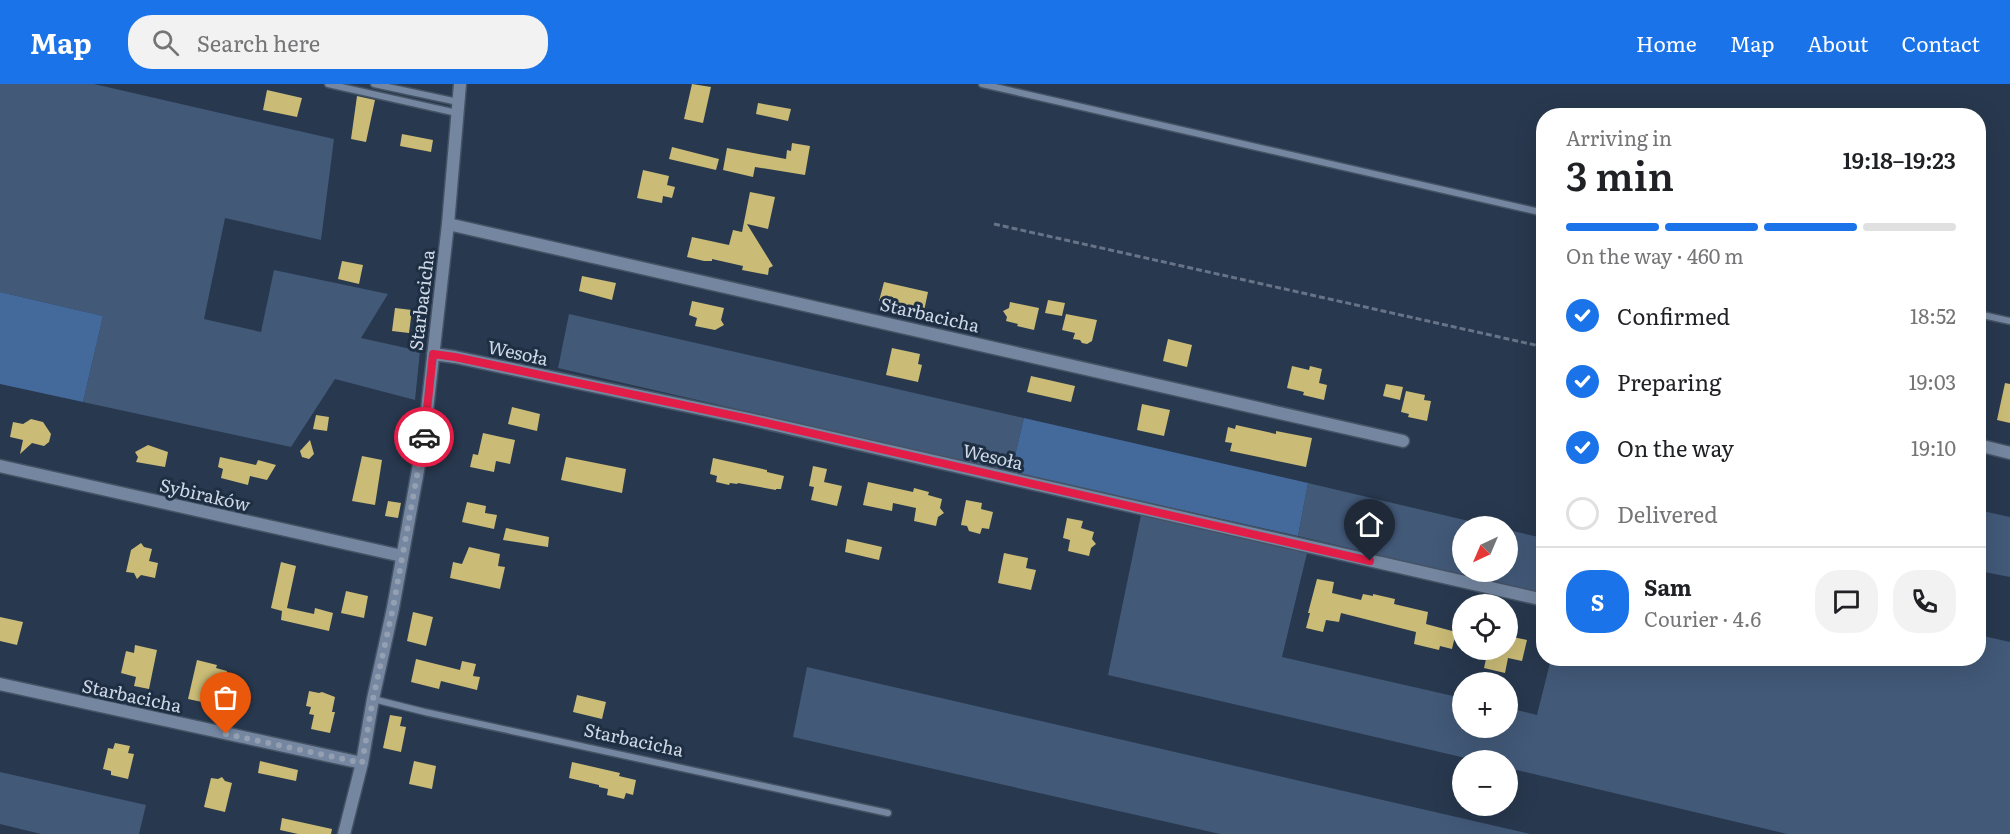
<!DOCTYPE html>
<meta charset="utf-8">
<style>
body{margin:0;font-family:Literata,serif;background:#f2f2f2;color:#202124;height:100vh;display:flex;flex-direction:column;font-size:22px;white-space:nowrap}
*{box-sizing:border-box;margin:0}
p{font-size:20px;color:#757577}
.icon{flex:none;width:33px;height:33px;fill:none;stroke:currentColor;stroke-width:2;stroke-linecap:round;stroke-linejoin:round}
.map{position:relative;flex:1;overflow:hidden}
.details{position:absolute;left:1536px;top:24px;width:450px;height:558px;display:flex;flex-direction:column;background:#fff;border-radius:24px;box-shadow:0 6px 24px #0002}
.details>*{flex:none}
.needle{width:39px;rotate:224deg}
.buttons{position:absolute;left:1452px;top:432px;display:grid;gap:12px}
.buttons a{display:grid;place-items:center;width:66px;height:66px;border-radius:50%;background:#fff;box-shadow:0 6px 24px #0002;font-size:30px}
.pin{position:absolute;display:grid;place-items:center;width:51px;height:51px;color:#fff;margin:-62px -26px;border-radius:50% 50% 50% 0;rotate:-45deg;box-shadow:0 0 6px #0007}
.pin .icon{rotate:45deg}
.courier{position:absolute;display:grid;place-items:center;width:60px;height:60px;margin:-30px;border:4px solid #e11d48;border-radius:50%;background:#fff;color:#222;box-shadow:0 2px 8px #0007}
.headline em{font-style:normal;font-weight:600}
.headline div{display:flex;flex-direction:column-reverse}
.headline{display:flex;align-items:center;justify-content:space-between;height:102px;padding:0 30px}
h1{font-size:39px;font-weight:600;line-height:45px}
.bar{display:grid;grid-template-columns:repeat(4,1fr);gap:9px 6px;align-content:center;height:72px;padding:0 30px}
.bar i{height:8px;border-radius:4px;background:#e0e0e0}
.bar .active{background:#1a73e8}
.bar p{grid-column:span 4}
.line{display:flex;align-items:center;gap:15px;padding:0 30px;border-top:2px solid #e0e0e0}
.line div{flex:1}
.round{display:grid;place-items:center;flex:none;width:63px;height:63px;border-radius:24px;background:#f2f2f2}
ol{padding:0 30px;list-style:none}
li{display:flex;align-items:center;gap:18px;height:66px}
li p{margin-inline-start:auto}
li .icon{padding:6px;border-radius:50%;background:#1a73e8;color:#fff;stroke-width:4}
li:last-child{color:#757577}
li i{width:33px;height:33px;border:3px solid #e0e0e0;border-radius:50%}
header{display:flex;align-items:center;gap:36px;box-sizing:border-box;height:84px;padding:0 30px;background:#1a73e8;color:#fff}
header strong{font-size:28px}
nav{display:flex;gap:33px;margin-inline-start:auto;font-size:21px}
.search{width:420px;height:54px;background:#f2f2f2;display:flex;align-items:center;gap:15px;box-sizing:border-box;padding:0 21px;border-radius:24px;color:#757577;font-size:22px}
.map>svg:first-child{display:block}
</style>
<header>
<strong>Map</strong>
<div class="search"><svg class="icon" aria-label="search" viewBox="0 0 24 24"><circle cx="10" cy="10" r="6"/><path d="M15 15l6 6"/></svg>Search here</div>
<nav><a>Home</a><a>Map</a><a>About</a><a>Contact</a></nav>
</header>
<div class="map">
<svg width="2010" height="750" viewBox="0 0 2010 750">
<rect width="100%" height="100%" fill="#28384e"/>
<!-- green -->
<path fill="#425978" d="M0 0H94L334 55 321 156 225 134 204 235 261 248 274 186 388 210 361 254 420 267 415 316 335 295 291 363 83 318 103 232 0 208Z
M569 230 1024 334 1011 388 558 284Z
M1308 399 1490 442H1462V488H1508V446L1543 454V510L1298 452Z
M1978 426 2010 433V493L1979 487Z
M1141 431 1307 469 1282 573 1462 614V644H1508V624L1537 631 1551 575 1978 574 1979 551 2010 558V750H1787L1508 684V676H1474L1108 591Z
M807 583 1530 750H1220L793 653Z
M0 688 146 721 139 750H41L0 740Z"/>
<!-- forest -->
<path fill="#44699b" d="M0 208 103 232 83 318 0 300Z
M1024 334 1308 399 1298 452 1011 388Z"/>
<!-- building -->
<path fill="#cabb76" d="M692 0 711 3 703 39 684 35Z
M267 6 302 14 297 33 263 26Z
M357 12 375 16 366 58 351 55Z
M758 19 791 25 788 37 756 30Z
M402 50 433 56 431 68 400 62Z
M792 59 810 62 805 91 755 83 753 93 723 86 727 64 786 75 787 66 791 67Z
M672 63 719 75 716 86 669 75Z
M643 86 669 92 667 101 675 103 672 114 663 112 662 119 637 114Z
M750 108 775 113 768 145 747 140 773 182 769 184 768 191 742 186 743 182 712 175V177H704L687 173 692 153 729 161 733 146 742 148Z
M342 177 363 181 359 200 338 195Z
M582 192 616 199 612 216 579 207Z
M884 198 928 208 924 227 879 217Z
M1048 216 1065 219 1062 232 1045 229Z
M692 217 724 224 721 236 724 241 715 246 695 242 697 234 689 231Z
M1010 218 1039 224 1034 246 1017 242 1018 240 1006 237 1007 233 1003 227 1009 224Z
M395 224 412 226 409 249 392 247Z
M1066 230 1097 236 1092 257 1087 260 1082 259 1080 256 1073 255 1075 249 1062 246Z
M1168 255 1192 261 1187 283 1163 277Z
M892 264 920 270 918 280 922 281 918 298 886 291Z
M1292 282 1309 286 1310 282 1322 285 1319 299 1327 301 1324 316 1303 311 1304 308 1287 304Z
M1031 292 1075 302 1071 318 1027 308Z
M2005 299 2010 300V339L1997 336Z
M1386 300 1403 303 1400 316 1383 312Z
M1406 307 1425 311 1424 316 1431 317 1427 337 1408 333 1409 330 1401 328Z
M1142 320 1170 326 1164 352 1137 346Z
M512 323 540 330 537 347 508 340Z
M316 331 329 333 327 347 313 345Z
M31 335 43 338 51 350 49 358 44 362 32 359 20 370 23 356 10 353 13 338 23 340Z
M1236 341 1276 350V347L1312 354 1306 383 1230 367 1232 359 1225 358 1228 343 1235 345Z
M483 349 515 356 510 380 496 377 494 388 470 383 473 370 478 371Z
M310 356 314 370 309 375 302 373 300 367Z
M148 361 168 368 165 383 136 378 138 373 135 368Z
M362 372 382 376 375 421 352 417Z
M220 373 256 381 258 376 276 381 267 396 250 392 248 401 221 394 223 385 218 383Z
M566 373 626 385 622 409 561 396Z
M713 374 767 386V388L784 392 781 405H776V406L738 399 737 400 730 399 729 401 716 398 717 392 710 390Z
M813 382 827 385 824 398 842 402 837 422 811 416 814 403 809 402Z
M868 398 913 408 914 404 929 408 928 411 942 415 940 424 944 429 938 433 936 442 914 437 916 424 893 419 892 427 863 421Z
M966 416 982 419 981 425 993 428 989 445 982 444 980 450 969 447 967 442 961 441Z
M388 417 401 419 398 434 385 432Z
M467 418 486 422 485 429 497 431 494 445 462 438Z
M1067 434 1083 437 1081 444 1094 448 1092 455 1096 460 1091 464 1089 472 1068 467 1070 456 1063 454Z
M506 444 549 453 548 463 503 456Z
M847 455 882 463 879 476 845 468Z
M141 459 144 463 152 465 149 477 158 479 155 494 141 491 137 495 134 489 126 488 131 466Z
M469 463 500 470 498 482 505 483 500 505 450 494 453 478 462 480Z
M1004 469 1028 474 1026 484 1036 486 1031 506 998 499Z
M281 478 296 482 287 524 314 530 315 524 333 529 329 547 281 536 282 527 271 524Z
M1317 495 1334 498 1332 509 1361 516 1363 510 1373 512V510L1395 515 1394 520 1428 528 1426 540 1456 548 1452 565 1440 562 1439 566 1414 560 1416 548 1341 529 1339 538 1326 536 1323 548 1306 544 1310 529H1308Z
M346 507 368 512 364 534 341 529Z
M413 528 433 533 426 562 407 557Z
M0 533 23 538 17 561 0 557Z
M1508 552 1527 556 1522 577 1508 574 1505 589 1484 584 1488 566H1508Z
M135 561 157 566 149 605 134 602 136 593 121 589 126 567 134 569Z
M416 575 460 586 462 577 476 580 473 592 480 593 477 606 441 597 439 605 411 598Z
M197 576 217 581 216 584 227 587 221 612 205 608 202 618 188 615Z
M309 607 319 609 322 608 335 613 332 628H335L330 649 311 645 314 631 309 630 311 623 306 622Z
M577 611 606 618 602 635 573 628Z
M390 631 402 633 400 642 406 643 401 668 383 664Z
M115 659 130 662 128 669 134 670 128 695 111 691V687L103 685 108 664 113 665Z
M260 677 298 686 296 697 258 689Z
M414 677 436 682 432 705 409 700Z
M572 678 620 689 619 692 636 696 633 711 626 709 624 715 607 711 608 705 599 703V701L569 694Z
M222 693 225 697 232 699 225 728 204 723 211 694 218 695Z
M282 734 332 745 331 750H298L280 746Z"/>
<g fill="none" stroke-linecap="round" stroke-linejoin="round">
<defs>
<path id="lane" d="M328 0 457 29
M374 0 458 18
M982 0 1544 129
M1978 230 2010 237
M373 615 425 628 888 729"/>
<path id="street" d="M448 140 1403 357
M433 270 455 273 749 335 1544 516
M1978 361 2010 369
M0 382 402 472
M0 600 362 679
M344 750 362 679 373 615 393 524 424 353 448 140 460 0"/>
</defs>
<!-- lane casing -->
<use href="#lane" stroke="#455365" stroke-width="9"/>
<!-- street casing -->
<use href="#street" stroke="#455365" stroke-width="15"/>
<!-- path -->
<path stroke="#677487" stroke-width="3" stroke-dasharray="6 3" stroke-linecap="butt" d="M994 140 1544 263"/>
<!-- lane -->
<use href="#lane" stroke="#7486a0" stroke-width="6"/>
<!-- street -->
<use href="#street" stroke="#7486a0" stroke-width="12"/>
</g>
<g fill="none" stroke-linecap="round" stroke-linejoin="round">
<!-- done -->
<path stroke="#94a0b1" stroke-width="6" stroke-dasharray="0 10.8" d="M226 650 362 679 373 615 393 524 424 353"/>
<!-- route -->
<path stroke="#e11d48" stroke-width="8" d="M424 353 433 270 455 273 749 335 1370 477"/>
</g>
<g text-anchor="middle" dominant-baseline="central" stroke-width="6" stroke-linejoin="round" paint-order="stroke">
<!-- street labels -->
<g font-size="18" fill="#ced8e6" stroke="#1e2e43">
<text transform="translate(421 216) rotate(-83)">Starbacicha</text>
<text transform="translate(930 230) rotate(13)">Starbacicha</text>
<text transform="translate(518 268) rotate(12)">Wesoła</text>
<text transform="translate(993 372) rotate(13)">Wesoła</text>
<text transform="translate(205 410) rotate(13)">Sybiraków</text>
<text transform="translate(132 611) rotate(12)">Starbacicha</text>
<text transform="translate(634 655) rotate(12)">Starbacicha</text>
</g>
</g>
</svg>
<div class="buttons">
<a><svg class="needle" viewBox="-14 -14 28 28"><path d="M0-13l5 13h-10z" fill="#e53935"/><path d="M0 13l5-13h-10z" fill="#757577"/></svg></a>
<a><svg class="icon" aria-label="locate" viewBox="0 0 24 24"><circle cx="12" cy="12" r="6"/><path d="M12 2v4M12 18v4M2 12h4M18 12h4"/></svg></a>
<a>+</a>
<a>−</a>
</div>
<div class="pin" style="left:226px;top:650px;background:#ea580c"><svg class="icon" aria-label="bag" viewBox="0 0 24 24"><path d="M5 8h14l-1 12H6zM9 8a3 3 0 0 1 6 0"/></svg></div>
<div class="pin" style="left:1370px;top:477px;background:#1f2937"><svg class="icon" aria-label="home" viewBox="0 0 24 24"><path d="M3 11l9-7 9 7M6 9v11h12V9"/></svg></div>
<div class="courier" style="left:424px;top:353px"><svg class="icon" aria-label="car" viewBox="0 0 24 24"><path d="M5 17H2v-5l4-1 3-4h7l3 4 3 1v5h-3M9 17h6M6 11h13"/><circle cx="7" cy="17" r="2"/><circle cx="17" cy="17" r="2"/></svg></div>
<section class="details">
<div class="headline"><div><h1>3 min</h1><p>Arriving in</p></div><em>19:18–19:23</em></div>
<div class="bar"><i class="active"></i><i class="active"></i><i class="active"></i><i></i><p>On the way · 460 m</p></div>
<ol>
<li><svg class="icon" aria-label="check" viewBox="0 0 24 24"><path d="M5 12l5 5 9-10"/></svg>Confirmed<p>18:52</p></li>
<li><svg class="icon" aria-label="check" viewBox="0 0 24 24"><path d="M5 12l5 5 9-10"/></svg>Preparing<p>19:03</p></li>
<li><svg class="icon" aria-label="check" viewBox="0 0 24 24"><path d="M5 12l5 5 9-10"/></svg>On the way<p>19:10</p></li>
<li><i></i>Delivered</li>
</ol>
<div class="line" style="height:108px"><b class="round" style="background:#1a73e8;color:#fff">S</b><div><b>Sam</b><p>Courier · 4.6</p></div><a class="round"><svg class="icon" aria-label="chat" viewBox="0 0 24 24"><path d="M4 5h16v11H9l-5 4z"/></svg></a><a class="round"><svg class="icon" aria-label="phone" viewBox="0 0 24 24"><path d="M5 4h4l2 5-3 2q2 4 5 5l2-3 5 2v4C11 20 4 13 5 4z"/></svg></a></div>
</section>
</div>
